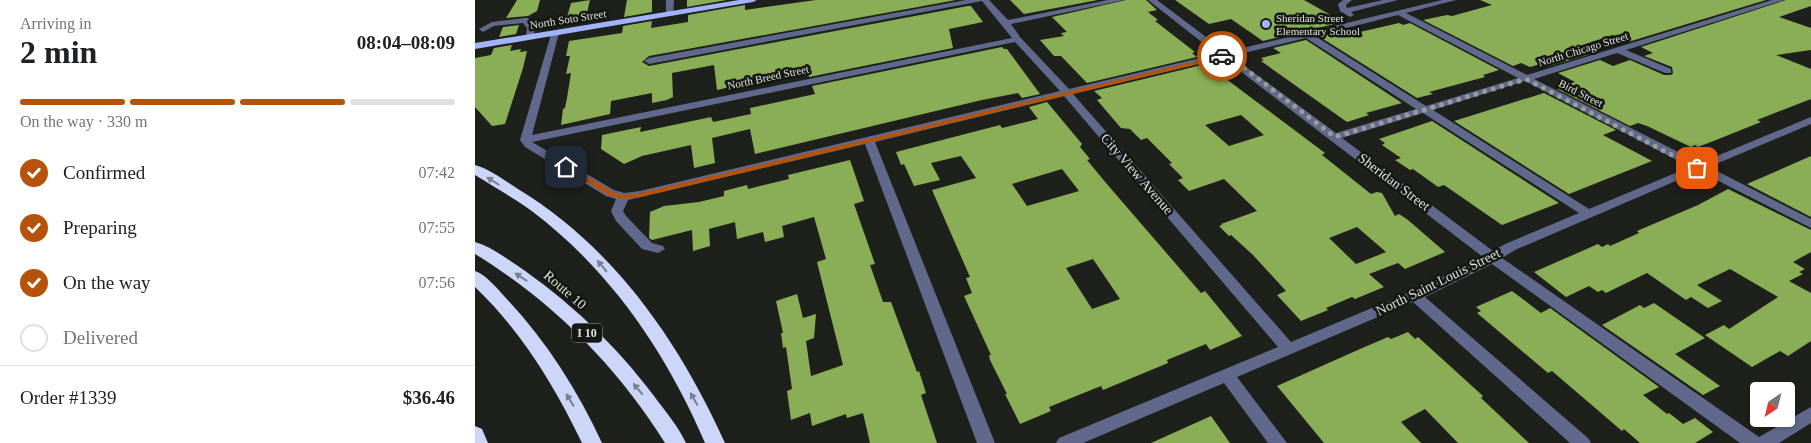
<!DOCTYPE html>
<meta charset="utf-8">
<style>
body{margin:0;font-family:Georgia,serif;background:#f2f2f2;color:#202124;height:100vh;display:flex;flex-direction:column;font-size:19px;white-space:nowrap}
*{box-sizing:border-box;margin:0}
p{font-size:16px;color:#757577}
.icon{flex:none;width:28px;height:28px;fill:none;stroke:currentColor;stroke-width:2;stroke-linecap:round;stroke-linejoin:round}
.map{position:relative;flex:1;overflow:hidden}
.sheet{display:flex;flex-direction:column;background:#fff;width:475px}
.sheet>*{flex:none}
.needle{width:32px;rotate:215deg}
.buttons{position:absolute;left:1275px;top:382px;display:grid;gap:10px}
.buttons a{display:grid;place-items:center;width:45px;height:45px;border-radius:5px;background:#fff;box-shadow:0 1px 4px #0004;font-size:25px}
.pin{position:absolute;display:grid;place-items:center;width:42px;height:42px;color:#fff;margin:-21px;border-radius:10px;box-shadow:0 2px 8px #0006}
.courier{position:absolute;display:grid;place-items:center;width:50px;height:50px;margin:-25px;border:4px solid #b45309;border-radius:50%;background:#fff;color:#222;box-shadow:0 1px 6px #0007}
.head em{font-style:normal;font-weight:600}
.head div{display:flex;flex-direction:column-reverse}
.head{display:flex;align-items:center;justify-content:space-between;height:85px;padding:0 20px}
h1{font-size:32px;font-weight:600;line-height:38px}
.bar{display:grid;grid-template-columns:repeat(4,1fr);gap:8px 5px;align-content:center;height:60px;padding:0 20px}
.bar i{height:6px;border-radius:4px;background:#e0e0e0}
.bar .active{background:#b45309}
.bar p{grid-column:span 4}
.line{display:flex;align-items:center;gap:12px;padding:0 20px;border-top:1px solid #e0e0e0}
.line div{flex:1}
ol{padding:0 20px;list-style:none}
li{display:flex;align-items:center;gap:15px;height:55px}
li p{margin-inline-start:auto}
li .icon{padding:5px;border-radius:50%;background:#b45309;color:#fff;stroke-width:4}
li:last-child{color:#757577}
li i{width:28px;height:28px;border:2px solid #e0e0e0;border-radius:50%}
main{display:flex;flex:1;min-height:0}
.map>svg:first-child{display:block}
</style>
<main>
<section class="sheet">
<div class="head"><div><h1>2 min</h1><p>Arriving in</p></div><em>08:04–08:09</em></div>
<div class="bar"><i class="active"></i><i class="active"></i><i class="active"></i><i></i><p>On the way · 330 m</p></div>
<ol>
<li><svg class="icon" aria-label="check" viewBox="0 0 24 24"><path d="M5 12l5 5 9-10"/></svg>Confirmed<p>07:42</p></li>
<li><svg class="icon" aria-label="check" viewBox="0 0 24 24"><path d="M5 12l5 5 9-10"/></svg>Preparing<p>07:55</p></li>
<li><svg class="icon" aria-label="check" viewBox="0 0 24 24"><path d="M5 12l5 5 9-10"/></svg>On the way<p>07:56</p></li>
<li><i></i>Delivered</li>
</ol>
<div class="line" style="height:65px"><div>Order #1339</div><b>$36.46</b></div>
</section>
<div class="map">
<svg width="1336" height="443" viewBox="0 0 1336 443">
<rect width="100%" height="100%" fill="#1e201b"/>
<!-- building -->
<path fill="#8aae55" fill-rule="evenodd" d="M42 0H65L62 11 53 16 31 18Z
M115 0 111 17 91 21 96 3Z
M152 0H177V12L149 17Z
M212 0H252L212 7Z
M341 0H481L174 56 167 62 174 66 493 6H496L508 22 474 29 478 48 334 77 332 69 242 90 239 65 197 73 198 97 192 100 177 103V93L136 101 135 114 86 125 88 109 90 108 92 98 96 73 91 74 95 56H91L94 41 147 33 148 26 177 21 176 28 213 22V15L270 5V10Z
M535 0H623L549 14Z
M651 0H671L682 10 673 12 683 20 680 21 720 52 717 53 722 57 612 83 586 56H579L565 40 589 36 586 33 592 32 577 17Z
M700 0H829L868 22 788 41 756 19 734 24Z
M1005 0H1291L1153 42 1138 35 1098 48 1112 55 1071 67 1065 64 1055 67 1046 63 1038 66 948 20 972 15 977 16 1017 5Z
M1311 0H1336V6L1304 17 1336 28V50L1301 55 1336 69V99L1282 120 1286 122 1241 140 1223 147 1220 145 1216 147 1172 126 1163 123 1155 126 1082 89 1100 82 1083 73 1125 60 1138 66 1155 60 1189 75H1196L1198 73 1197 67 1169 56 1178 53 1166 47Z
M924 23 928 25 935 23 1024 70 1008 75 1010 77 954 92 958 94 942 98 845 37 878 28 885 32Z
M44 25 41 34 24 37 28 27Z
M831 40 927 103 891 113 894 115 872 122 786 61 789 60 786 58 806 53 798 48Z
M37 45 35 51 46 49 45 52 52 51 48 68 30 124 17 126 0 107V58L16 55 19 48Z
M527 47 529 49H532L565 94 547 98 543 93 507 100 280 154 275 129 237 138 240 163 219 168 216 145 167 156 149 164 126 149 127 135 166 127 165 132 236 117 238 122 276 114 275 108 340 94 337 86Z
M731 64 850 153 847 155 896 194 902 192 907 193 920 216 924 214 933 220 970 252 930 269 923 263 894 274 909 287 880 299 877 297 851 308 853 310 826 321 802 295 811 291 778 255 756 235 754 236 744 226 747 225 746 224 782 211 749 179 714 191 703 180 708 178 694 164 697 163 672 138 666 140 655 129 646 128 622 100 627 98 619 91ZM766 115 789 135 754 146 730 125ZM882 227 911 252 881 264 854 238Z
M1069 93 1141 130 1128 135 1177 161 1094 194 979 121Z
M572 102 607 144 605 147 615 159 612 160 631 183 726 293 730 291 767 336 735 350 731 344 692 360 693 363 628 390 626 386 574 407 576 411 545 424 530 394H532L515 360 514 355H516L489 296 497 293 491 278 495 277 457 190 501 178 486 156 456 163 465 180 439 186 429 164 426 165 421 152 525 125 527 128 563 119 554 107ZM587 169 604 191 552 206 537 184ZM618 259 645 299 617 309 591 268Z
M957 121 1084 203 1027 225 969 185 963 187 938 169 935 170 920 160 926 158 907 145 910 143 904 139Z
M1336 156V217L1272 184 1302 171Z
M375 160 389 201 379 204 400 264 395 265 408 302H416L442 372 444 371 451 393 446 395 462 443H395L388 413 372 418 371 414 337 426 335 413 316 420 312 391 317 389 311 347 308 348 306 333H308L301 301 322 294 328 318 341 314 339 338 331 341 336 376 368 365 342 262 351 259 339 217 307 226 309 237 290 242 288 232 262 239 260 222 234 229 235 246 218 251 217 230 177 240 174 238 175 212 189 206 224 202 249 196V191L272 185 273 189 314 179 313 175Z
M1253 189 1336 230V252L1318 262 1330 269 1324 272 1328 274 1314 281 1336 293V341L1313 356 1305 351 1277 367 1230 335 1249 325 1254 329 1303 297 1255 269 1222 285 1247 301 1233 308 1216 297 1211 300 1172 273 1131 293 1127 290 1123 292 1114 286 1091 297 1059 272 1123 244 1127 247 1133 244 1135 246 1164 233 1162 231 1223 205Z
M1037 291 1066 313 1075 308 1184 387 1168 395 1192 414 1194 413 1208 424 1220 418 1238 432 1220 443H1165L1149 429 1147 431 1077 371 1073 373 1002 313 1006 311 1001 307Z
M1179 303 1230 338 1200 354 1245 386 1228 395 1127 325 1165 305 1169 308Z
M933 332 940 339 943 337 1008 396 1006 398 1054 443H983L950 409 926 422 946 443H849L802 386 885 349 913 337 916 339Z
M736 416 755 443H676Z"/>
<g fill="none" stroke-linecap="round" stroke-linejoin="round">
<!-- minor -->
<path fill="#60698c" fill-rule="evenodd" d="M191 0H199L198 16 191 14Z
M491 0H514L533 20 633 0H649L536 24 545 37 594 89 742 54 673 0H682L751 52 967 0H981L931 13 1052 75 1297 0H1309L1151 50 1196 69V73H1190L1142 53 1059 79 1225 163 1336 117V124L1234 167 1336 219V228L1224 171 1040 250 1027 258 1284 437 1336 407V423L1304 443H1265L1017 264 950 297 1113 438 1116 443H1095L938 302 762 377 812 443H793L749 383 608 443H581L584 438 803 347 589 96 400 142 520 443H502L390 144 153 200 148 211 151 216 177 243 188 246 190 249 183 253 167 249 141 221 136 211 141 199 131 196 50 147 45 140 77 31 84 33 57 135 537 38 507 1 174 64 169 61 174 58ZM923 15 1043 78 951 106 840 36ZM831 38 941 109 861 133 756 56ZM540 42 585 91 165 191 149 193 139 190 57 142ZM748 58 1008 257 935 292 816 342 598 94ZM1050 81 1215 167 1114 209 958 110ZM948 113 1104 213 1030 244 1018 251 867 138Z
M868 0H877L871 5 872 8 908 0H923L876 12 879 15 875 17 865 11 863 4Z
M50 18H53L60 28 58 38 51 36 52 28 48 23 19 26 8 32 4 29 17 22Z"/>
<!-- major -->
<path fill="#a2b4fd" fill-rule="evenodd" d="M264 0H282L278 2 0 49V43Z"/>
<!-- highway -->
<path fill="#ccd6f9" fill-rule="evenodd" d="M0 165C15 169 30 181 43 189 139 247 205 343 250 443H230C192 354 136 271 58 212 39 198 19 187 0 175Z
M0 242C14 246 28 256 40 264 93 300 140 344 179 396 190 411 203 426 211 443H190C142 366 77 301 0 254Z
M0 271C11 275 21 287 29 296 70 339 102 389 127 443H107C79 385 46 331 0 287Z
M0 426 7 429 13 443H0Z"/>
</g>
<!-- one-way arrows -->
<defs><path id="oneway-solid" d="M-6-.8H1V-3.2L6.5 0L1 3.2V.8H-6Z" transform="scale(1.25)"/></defs>
<g fill="#798091">
<use href="#oneway-solid" transform="translate(18 181) rotate(-148)"/>
<use href="#oneway-solid" transform="translate(127 266) rotate(-130)"/>
<use href="#oneway-solid" transform="translate(46 277) rotate(-146)"/>
<use href="#oneway-solid" transform="translate(163 389) rotate(-130)"/>
<use href="#oneway-solid" transform="translate(219 399) rotate(-119)"/>
<use href="#oneway-solid" transform="translate(95 400) rotate(-121)"/>
</g>
<!-- route -->
<path fill="#b45309" d="M747 55 749 58 166 197 148 199 133 195 87 167 93 165 138 192 148 195 166 193Z"/>
<g fill="none" stroke-linecap="round" stroke-linejoin="round">
<!-- done -->
<path stroke="#9b9d99" stroke-width="5" stroke-dasharray="0 9" d="M747 56 752 55 860 137 1051 79 1222 168"/>
</g>
<!-- markers -->
<circle fill="#a1b3fd" stroke="#141712" stroke-width="2" cx="791" cy="24" r="5"/>
<g text-anchor="middle" dominant-baseline="central" stroke-width="5" stroke-linejoin="round" paint-order="stroke">
<!-- far-poi labels -->
<g font-size="11" fill="#dfe1dd" stroke="#141712" text-anchor="start">
<text x="801" y="18">Sheridan Street<tspan x="801" dy="13">Elementary School</tspan></text>
</g>
<!-- far-street labels -->
<g font-size="11" fill="#dfe1dd" stroke="#141712">
<text transform="translate(93 19) rotate(-9)">North Soto Street</text>
<text transform="translate(1108 49) rotate(-17)">North Chicago Street</text>
<text transform="translate(293 77) rotate(-12)">North Breed Street</text>
<text transform="translate(1106 93) rotate(27)">Bird Street</text>
</g>
<!-- shield labels -->
<rect fill="#141712" stroke="#a2a4a0" stroke-width="1" x="97" y="323.5" width="30" height="19" rx="4"/>
<g font-size="12" font-weight="bold" fill="#dfe1dd">
<text x="112" y="333">I 10</text>
</g>
<!-- street labels -->
<g font-size="14" fill="#dfe1dd" stroke="#141712">
<text transform="translate(662 174) rotate(49)">City View Avenue</text>
<text transform="translate(919 182) rotate(37)">Sheridan Street</text>
<text transform="translate(963 282) rotate(-26)">North Saint Louis Street</text>
<text transform="translate(90 290) rotate(41)">Route 10</text>
</g>
</g>
</svg>
<div class="buttons">
<a><svg class="needle" viewBox="-14 -14 28 28"><path d="M0-13l5 13h-10z" fill="#e53935"/><path d="M0 13l5-13h-10z" fill="#757577"/></svg></a>
</div>
<div class="pin" style="left:1222px;top:168px;background:#ea580c"><svg class="icon" aria-label="bag" viewBox="0 0 24 24"><path d="M5 8h14l-1 12H6zM9 8a3 3 0 0 1 6 0"/></svg></div>
<div class="pin" style="left:91px;top:167px;background:#1f2937"><svg class="icon" aria-label="home" viewBox="0 0 24 24"><path d="M3 11l9-7 9 7M6 9v11h12V9"/></svg></div>
<div class="courier" style="left:747px;top:56px"><svg class="icon" aria-label="car" viewBox="0 0 24 24"><path d="M5 17H2v-5l4-1 3-4h7l3 4 3 1v5h-3M9 17h6M6 11h13"/><circle cx="7" cy="17" r="2"/><circle cx="17" cy="17" r="2"/></svg></div>
</div>
</main>
